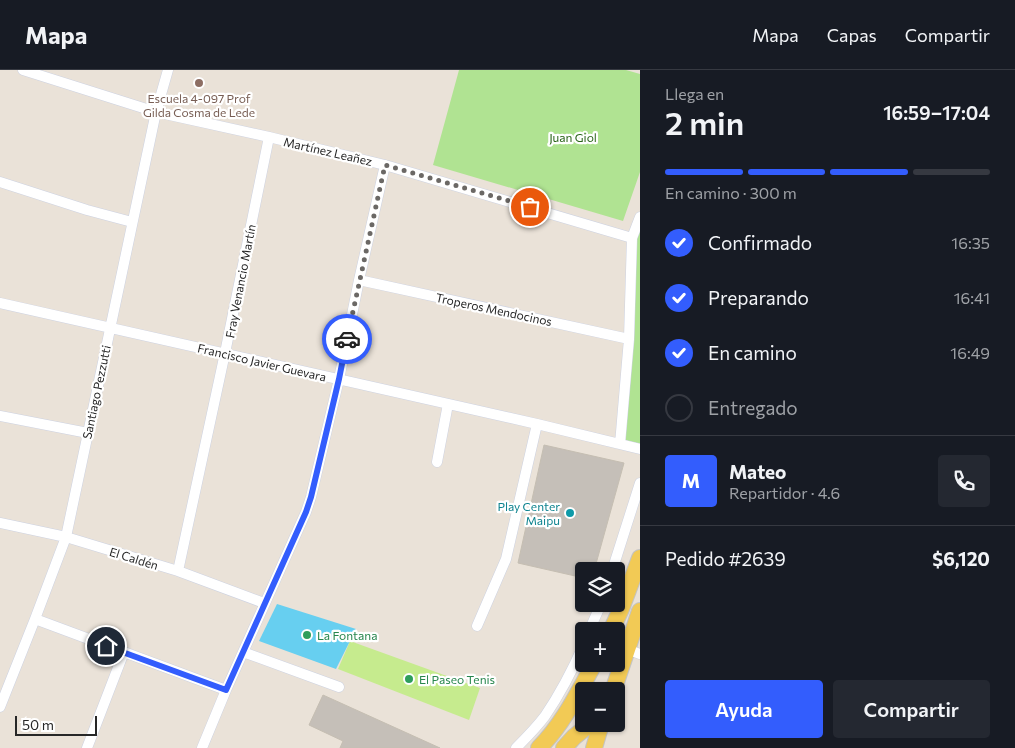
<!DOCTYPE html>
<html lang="es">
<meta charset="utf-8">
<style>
body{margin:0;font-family:Commissioner,sans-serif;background:#242831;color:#f1f3f6;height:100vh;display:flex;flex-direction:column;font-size:19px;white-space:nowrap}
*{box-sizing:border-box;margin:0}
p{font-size:16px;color:#9ea1a6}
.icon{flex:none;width:28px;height:28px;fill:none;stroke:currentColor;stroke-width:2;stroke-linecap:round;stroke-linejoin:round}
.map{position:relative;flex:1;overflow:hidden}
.details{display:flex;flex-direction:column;background:#171b24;width:375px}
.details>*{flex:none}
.tools{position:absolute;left:575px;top:492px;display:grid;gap:10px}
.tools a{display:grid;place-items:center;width:50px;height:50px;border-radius:5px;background:#171b24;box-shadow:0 1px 4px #0004;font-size:25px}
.scale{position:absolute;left:15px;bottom:12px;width:82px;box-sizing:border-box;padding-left:5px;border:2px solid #272727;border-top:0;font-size:14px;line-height:18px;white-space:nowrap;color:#272727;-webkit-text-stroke:4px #fff;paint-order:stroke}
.pin{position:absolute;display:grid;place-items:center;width:42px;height:42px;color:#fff;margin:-21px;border:2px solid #fff;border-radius:50%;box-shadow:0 1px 5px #0007}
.courier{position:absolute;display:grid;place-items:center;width:50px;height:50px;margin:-25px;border:4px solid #335dfd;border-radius:50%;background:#fff;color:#222;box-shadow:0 1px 6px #0007}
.headline em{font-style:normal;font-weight:600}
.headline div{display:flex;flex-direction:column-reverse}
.headline{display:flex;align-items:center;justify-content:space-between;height:85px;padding:0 25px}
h1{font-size:32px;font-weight:600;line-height:38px}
.bar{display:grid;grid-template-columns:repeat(4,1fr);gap:8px 5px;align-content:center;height:60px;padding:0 25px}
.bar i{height:6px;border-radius:4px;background:#363941}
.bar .selected{background:#335dfd}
.bar p{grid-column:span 4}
.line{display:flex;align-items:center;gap:12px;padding:0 25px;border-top:1px solid #363941}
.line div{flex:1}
.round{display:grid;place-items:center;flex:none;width:52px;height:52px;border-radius:5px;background:#242831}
ol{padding:0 25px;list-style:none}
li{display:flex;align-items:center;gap:15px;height:55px}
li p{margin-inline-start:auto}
li .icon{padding:5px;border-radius:50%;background:#335dfd;color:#fff;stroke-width:4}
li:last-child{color:#9ea1a6}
li i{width:28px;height:28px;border:2px solid #363941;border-radius:50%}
.cta{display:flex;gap:10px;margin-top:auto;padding:10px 25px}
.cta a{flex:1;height:58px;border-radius:5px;background:#335dfd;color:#fff;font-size:20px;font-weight:600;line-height:58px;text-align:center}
.cta a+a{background:#242831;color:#f1f3f6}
header{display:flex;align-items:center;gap:30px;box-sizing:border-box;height:70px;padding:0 25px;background:#171b24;border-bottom:1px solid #363941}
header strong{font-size:24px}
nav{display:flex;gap:28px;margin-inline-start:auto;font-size:18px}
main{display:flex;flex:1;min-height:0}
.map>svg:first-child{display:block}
</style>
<header>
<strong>Mapa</strong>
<nav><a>Mapa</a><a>Capas</a><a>Compartir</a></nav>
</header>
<main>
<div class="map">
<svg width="640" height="678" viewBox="0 0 640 678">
<rect width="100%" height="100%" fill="#eae2d8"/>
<!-- green -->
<path fill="#b0e392" d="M459 0H626L640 4V102L623 151 433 95Z
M640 147V379L620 374 632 168Z"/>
<!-- pitch -->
<path fill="#c6eb8e" d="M350 571 480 618 469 650 338 599Z"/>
<!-- water -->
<path fill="#67cff0" d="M277 534 356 559 336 599 259 571Z"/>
<!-- building -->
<path fill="#c5bfb8" stroke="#c5beb2" d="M544 375 624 393 594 501H584V508L518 493Z
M323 625 440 678H340L343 671 309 655Z"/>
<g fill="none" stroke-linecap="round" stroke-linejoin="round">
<defs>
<path id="minor" d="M23 0 156 42 269 67 385 95 632 168
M0 112 87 140 132 152
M359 210 629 269
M0 233 537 354 640 379
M0 346 88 363
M620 374 629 269 632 168 640 147
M437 392 448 334
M0 453 66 467 178 501 264 533
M178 501 225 283 269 67
M612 501 640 413
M35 549 226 620
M477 556 506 489 537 354
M589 561 601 534
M627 579 640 584
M243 582 339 617
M0 637 35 549 66 467 156 42 168 0
M87 678 124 582
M202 678 226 620 306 442 311 427 339 309 359 210 385 95
M516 678C526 668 536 658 545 646 560 624 573 599 584 574"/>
<path id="primary" d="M611 561 621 539 640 488
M613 621 640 541
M539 678C563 654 578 623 594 594
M564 678 574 667 590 654
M594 678 601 654"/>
</defs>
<!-- minor casing -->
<use href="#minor" stroke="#cdd2e1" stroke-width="11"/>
<!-- primary casing -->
<use href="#primary" stroke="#c3c3c3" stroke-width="18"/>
<!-- minor -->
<use href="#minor" stroke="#fff" stroke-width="10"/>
<!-- primary -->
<use href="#primary" stroke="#f2ca55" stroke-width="16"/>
</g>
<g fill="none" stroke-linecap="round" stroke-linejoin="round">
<!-- done -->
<path stroke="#6b6865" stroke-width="5" stroke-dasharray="0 9" d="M347 269 385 95 530 137"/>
<!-- route -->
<path stroke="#335dfd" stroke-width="6" d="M106 576 226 620 306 442 311 427 339 309 347 269"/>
</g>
<!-- markers -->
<circle fill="#8d6e63" stroke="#fff" stroke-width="2" cx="199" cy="13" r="5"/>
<circle fill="#0f9aa8" stroke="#fff" stroke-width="2" cx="570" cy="443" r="5"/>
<g fill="#2e9e5b" stroke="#fff" stroke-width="2">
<circle cx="307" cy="565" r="5"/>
<circle cx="409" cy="609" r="5"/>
</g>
<g text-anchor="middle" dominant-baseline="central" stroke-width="4.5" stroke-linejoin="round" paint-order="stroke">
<!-- education labels -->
<g font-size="12" fill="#785e54" stroke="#fff">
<text x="199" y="28">Escuela 4-097 Prof<tspan x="199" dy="14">Gilda Cosma de Lede</tspan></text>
</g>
<!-- park labels -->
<g font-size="12" fill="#296418" stroke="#fff">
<text x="573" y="67">Juan Giol</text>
</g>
<!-- street labels -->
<g font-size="12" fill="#272727" stroke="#fff">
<text transform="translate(328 81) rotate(13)">Martínez Leañez</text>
<text transform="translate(240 211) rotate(-79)">Fray Venancio Martín</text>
<text transform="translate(494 239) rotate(12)">Troperos Mendocinos</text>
<text transform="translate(262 292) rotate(13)">Francisco Javier Guevara</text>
<text transform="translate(96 322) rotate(-78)">Santiago Pezzutti</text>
<text transform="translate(134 488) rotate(17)">El Caldén</text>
</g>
<!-- culture labels -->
<g font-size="12" fill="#0d838f" stroke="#fff" text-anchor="end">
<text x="560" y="436">Play Center<tspan x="560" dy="14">Maipu</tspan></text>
</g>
<!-- leisure labels -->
<g font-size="12" fill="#27864d" stroke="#fff" text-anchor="start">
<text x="317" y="565">La Fontana</text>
<text x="419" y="609">El Paseo Tenis</text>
</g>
</g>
</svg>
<div class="tools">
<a><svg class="icon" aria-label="layers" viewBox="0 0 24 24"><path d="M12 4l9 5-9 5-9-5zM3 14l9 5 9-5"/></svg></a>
<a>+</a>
<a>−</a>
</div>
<div class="scale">50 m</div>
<div class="pin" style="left:530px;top:137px;background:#ea580c"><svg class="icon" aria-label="bag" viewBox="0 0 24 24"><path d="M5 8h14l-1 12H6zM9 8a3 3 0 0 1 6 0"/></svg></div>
<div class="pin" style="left:106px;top:576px;background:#1f2937"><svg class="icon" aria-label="home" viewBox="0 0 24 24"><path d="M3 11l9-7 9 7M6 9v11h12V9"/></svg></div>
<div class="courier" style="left:347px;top:269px"><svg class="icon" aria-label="car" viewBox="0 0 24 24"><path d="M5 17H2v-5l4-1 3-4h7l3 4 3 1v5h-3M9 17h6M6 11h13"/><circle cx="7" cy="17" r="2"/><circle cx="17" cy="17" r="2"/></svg></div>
</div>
<section class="details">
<div class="headline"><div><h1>2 min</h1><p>Llega en</p></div><em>16:59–17:04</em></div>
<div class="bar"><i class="selected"></i><i class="selected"></i><i class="selected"></i><i></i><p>En camino · 300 m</p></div>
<ol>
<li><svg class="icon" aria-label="check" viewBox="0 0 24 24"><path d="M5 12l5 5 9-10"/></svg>Confirmado<p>16:35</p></li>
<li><svg class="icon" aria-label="check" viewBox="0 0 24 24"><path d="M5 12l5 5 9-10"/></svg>Preparando<p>16:41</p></li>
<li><svg class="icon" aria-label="check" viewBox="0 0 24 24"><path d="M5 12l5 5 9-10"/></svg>En camino<p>16:49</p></li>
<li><i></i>Entregado</li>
</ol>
<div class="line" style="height:90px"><b class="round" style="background:#335dfd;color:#fff">M</b><div><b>Mateo</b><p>Repartidor · 4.6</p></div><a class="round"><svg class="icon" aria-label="phone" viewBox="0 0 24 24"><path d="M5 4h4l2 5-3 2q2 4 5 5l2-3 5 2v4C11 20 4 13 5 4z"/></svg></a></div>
<div class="line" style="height:65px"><div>Pedido #2639</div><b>$6,120</b></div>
<div class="cta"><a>Ayuda</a><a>Compartir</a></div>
</section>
</main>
